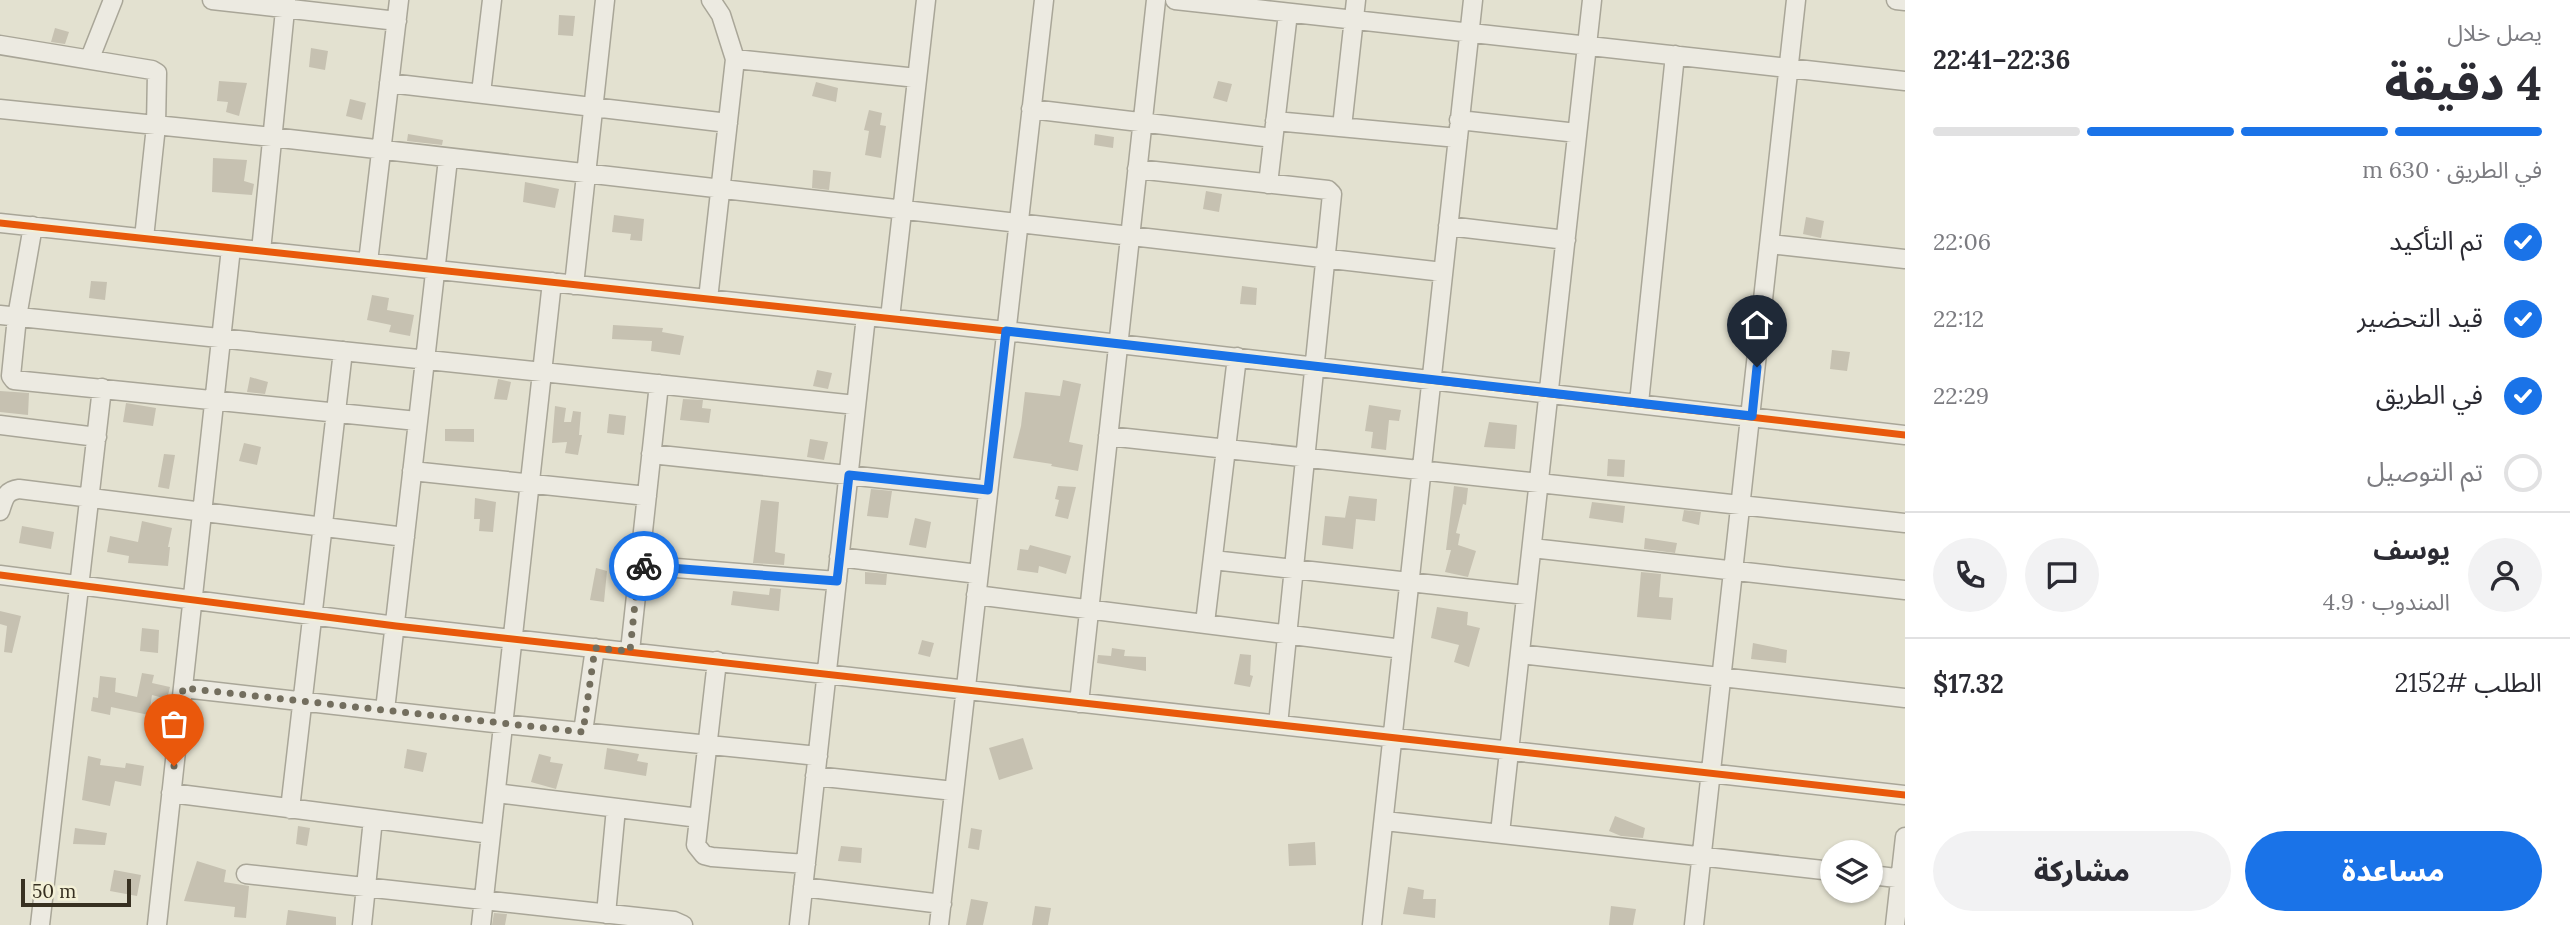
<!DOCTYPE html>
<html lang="ar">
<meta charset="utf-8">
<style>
body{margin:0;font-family:Lora,"Noto Sans Arabic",serif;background:#f2f2f3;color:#2b2b33;direction:rtl;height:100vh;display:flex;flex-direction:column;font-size:26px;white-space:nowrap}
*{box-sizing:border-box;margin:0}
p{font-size:23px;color:#7c7c81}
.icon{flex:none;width:38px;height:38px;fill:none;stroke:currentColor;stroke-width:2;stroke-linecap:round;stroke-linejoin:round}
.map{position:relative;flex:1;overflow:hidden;direction:ltr}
.drawer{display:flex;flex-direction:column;background:#fff;width:665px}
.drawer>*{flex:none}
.tools{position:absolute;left:1820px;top:840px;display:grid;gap:14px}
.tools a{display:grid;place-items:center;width:63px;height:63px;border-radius:50%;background:#fff;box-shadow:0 2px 5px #0004;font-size:35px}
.scale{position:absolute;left:21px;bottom:18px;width:110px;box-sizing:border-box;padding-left:7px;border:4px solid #373021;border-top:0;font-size:19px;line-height:24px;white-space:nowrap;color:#373021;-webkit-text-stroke:5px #f3f0d7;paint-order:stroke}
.pin{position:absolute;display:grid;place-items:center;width:60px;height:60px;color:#fff;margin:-72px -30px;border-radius:50% 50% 50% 0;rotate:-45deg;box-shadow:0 0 7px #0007}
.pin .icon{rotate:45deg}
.courier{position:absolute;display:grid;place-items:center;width:70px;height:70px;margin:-35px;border:5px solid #1a73e8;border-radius:50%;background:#fff;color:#222;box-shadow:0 2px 9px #0007}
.head em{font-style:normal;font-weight:800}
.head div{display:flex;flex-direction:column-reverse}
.head{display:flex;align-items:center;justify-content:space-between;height:119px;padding:0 28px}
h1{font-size:46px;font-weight:800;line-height:52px}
.bar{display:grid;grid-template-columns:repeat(4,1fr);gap:10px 7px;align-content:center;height:84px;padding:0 28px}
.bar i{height:9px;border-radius:5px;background:#e1e1e2}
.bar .current{background:#1a73e8}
.bar p{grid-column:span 4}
.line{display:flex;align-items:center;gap:18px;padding:0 28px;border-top:2px solid #e1e1e2}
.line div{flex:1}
.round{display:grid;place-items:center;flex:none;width:74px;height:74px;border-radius:37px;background:#f2f2f3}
ol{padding:0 28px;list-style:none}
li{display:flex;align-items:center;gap:21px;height:77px}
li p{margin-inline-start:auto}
li .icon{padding:7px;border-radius:50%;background:#1a73e8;color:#fff;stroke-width:4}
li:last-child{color:#7c7c81}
li i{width:38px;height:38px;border:4px solid #e1e1e2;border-radius:50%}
.button{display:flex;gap:14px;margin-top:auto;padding:14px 28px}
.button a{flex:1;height:80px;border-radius:42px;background:#1a73e8;color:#fff;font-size:28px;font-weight:800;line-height:80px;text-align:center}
.button a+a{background:#f2f2f3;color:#2b2b33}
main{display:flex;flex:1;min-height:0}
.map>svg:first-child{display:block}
</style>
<main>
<section class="drawer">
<div class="head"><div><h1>4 دقيقة</h1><p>يصل خلال</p></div><em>22:36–22:41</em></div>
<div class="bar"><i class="current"></i><i class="current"></i><i class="current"></i><i></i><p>في الطريق · 630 m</p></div>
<ol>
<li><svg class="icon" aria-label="check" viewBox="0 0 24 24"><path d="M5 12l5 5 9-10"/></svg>تم التأكيد<p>22:06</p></li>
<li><svg class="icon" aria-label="check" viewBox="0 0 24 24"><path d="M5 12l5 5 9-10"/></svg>قيد التحضير<p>22:12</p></li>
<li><svg class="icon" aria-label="check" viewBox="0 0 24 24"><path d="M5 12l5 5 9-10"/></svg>في الطريق<p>22:29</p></li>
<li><i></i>تم التوصيل</li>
</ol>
<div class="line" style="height:126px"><a class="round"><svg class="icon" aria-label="person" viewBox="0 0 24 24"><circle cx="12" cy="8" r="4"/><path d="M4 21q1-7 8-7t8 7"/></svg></a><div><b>يوسف</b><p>المندوب · 4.9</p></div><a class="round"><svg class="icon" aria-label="chat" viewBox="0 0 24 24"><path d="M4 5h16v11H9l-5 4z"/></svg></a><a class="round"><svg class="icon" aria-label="phone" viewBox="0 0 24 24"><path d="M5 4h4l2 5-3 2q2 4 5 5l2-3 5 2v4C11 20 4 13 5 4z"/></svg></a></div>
<div class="line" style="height:91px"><div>الطلب #2152</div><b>$17.32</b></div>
<div class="button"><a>مساعدة</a><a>مشاركة</a></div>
</section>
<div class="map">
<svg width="1905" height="925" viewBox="0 0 1905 925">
<rect width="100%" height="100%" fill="#e3e1d0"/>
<!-- building -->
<path fill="#c6c1b1" d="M559 15 575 16 573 36 558 35Z
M55 28 69 32 65 44 51 42Z
M311 48 328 51 325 70 309 67Z
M219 81 247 83 239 116 226 112 228 102 217 101Z
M1218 81 1232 84 1227 102 1213 98Z
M816 82 838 88 836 102 812 96Z
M350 99 366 103 362 120 346 116Z
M869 110 882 113 880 125 886 126 881 158 865 155 869 131 864 130Z
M408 134 443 140 442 145 407 141Z
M1095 134 1114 137 1113 148 1094 145Z
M213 158 247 160 244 181 254 184 252 195 212 192Z
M813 170 831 172 829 190 812 188Z
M525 182 559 189 555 208 523 202Z
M1206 191 1222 194 1219 212 1203 209Z
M614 215 644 219 642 241 630 240 631 234 612 232Z
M1806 217 1824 221 1821 238 1803 234Z
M91 281 107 282 105 300 89 298Z
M1242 286 1257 288 1256 305 1240 304Z
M372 295 389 298 387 310 414 315 410 336 389 332 391 325 367 320Z
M613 325 663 328 662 332 684 336 680 355 651 351 652 341 612 339Z
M1832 350 1850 352 1847 371 1830 369Z
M817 370 832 373 828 389 813 386Z
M250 377 268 382 265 394 247 392Z
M498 379 511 382 507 400 494 399Z
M1063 380 1081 384 1069 442 1083 445 1078 471 1051 466 1052 464 1013 458 1021 426 1025 392 1060 396Z
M0 391 29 393 28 415 0 412Z
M683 399 703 400 702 408 711 409 709 423 680 420Z
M126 403 156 408 153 426 123 422Z
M1369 405 1401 410 1399 421 1389 420 1386 450 1371 448 1373 432 1365 431Z
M555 406 566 408 564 422H571L573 411 581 412 579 435H582L578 455 565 453 567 442 552 443Z
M609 414 626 416 624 435 607 433Z
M1489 422 1517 425 1515 449 1484 447Z
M445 429H474V442L445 441Z
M810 439 828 442 824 460 807 457Z
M244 443 261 447 257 465 239 461Z
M164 454 175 455 169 489 158 487Z
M1608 459 1625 460 1624 477 1607 476Z
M1058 486 1076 487 1068 519 1055 516 1059 500 1055 499Z
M1454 486 1468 488 1466 505 1463 504 1456 533 1460 534 1458 545 1476 551 1468 577 1445 572 1451 550H1446Z
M871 489 892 491 888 518 867 516Z
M1349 496 1377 499 1375 521 1356 519 1353 549 1322 545 1325 516 1348 518H1345Z
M475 498 496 502 493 532 479 531 480 519H474Z
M761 500 779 502 775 552 785 554 784 565 753 563Z
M1592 502 1625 506 1623 523 1589 518Z
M1684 510 1701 512 1699 525 1682 521Z
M915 518 931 522 926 548 909 545Z
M142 521 172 528 168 547H170L168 566 128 563 129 556 107 552 110 536 138 542Z
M22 526 54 532 51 549 19 543Z
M1645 538 1677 543 1675 553 1644 549Z
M1030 545 1071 556 1066 574 1039 566 1038 573 1017 570 1020 549 1028 550Z
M596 568 607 571 604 602 590 600Z
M865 572 887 574 886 585 865 584Z
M1641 572 1661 574 1659 597 1673 598 1671 620 1637 617Z
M770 588 781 589 779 611 731 605 733 591 769 595Z
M1437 607 1468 612 1467 625 1480 628 1469 667 1454 662 1459 645 1431 638Z
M0 611 21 616 12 653 4 652 7 626 0 624Z
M142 628 159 630 158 653 140 651Z
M922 640 934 643 930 657 918 654Z
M1753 643 1787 650 1786 663 1751 659Z
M1112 648 1125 650 1124 656 1146 657V671L1097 663 1098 655 1111 656Z
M1240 654 1251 655 1250 675 1253 676 1250 687 1234 684Z
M142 673 154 675 152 683 170 687 167 699 152 695 149 715 111 707 110 715 91 711 93 697 98 698 100 676 116 678 115 692 137 697Z
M1023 738 1033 769 999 780 989 748Z
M607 748 639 754 637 761 648 763 646 776 604 769Z
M407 749 427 753 423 772 404 768Z
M539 754 551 757 550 762 563 764 556 789 531 782Z
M88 756 101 759 100 765 125 768 126 763 144 766 141 786 115 781 110 806 82 800Z
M1615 816 1645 828 1643 838 1621 836 1609 831Z
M298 826 310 828 307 846 296 844Z
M75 828 107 833 105 845 73 844Z
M971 828 982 830 979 850 968 848Z
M1315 842 1316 865 1289 866 1288 844Z
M841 846 862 848 861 863 838 861Z
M197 861 226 870 224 882 249 886 246 918 234 917 235 907 184 901Z
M114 870 141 875 137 896 110 891Z
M1408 887 1424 890 1423 899H1436L1435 918 1403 914Z
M971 899 988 902 983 925H966Z
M1035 906 1051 908 1048 925H1032Z
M1611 906 1636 909 1633 925H1609Z
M288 910 336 917V925H286Z
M494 913 507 914 505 925H492Z"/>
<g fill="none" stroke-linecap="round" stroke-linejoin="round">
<defs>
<path id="minor" d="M212 0 397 21
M1175 0 1905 81
M1896 0 1905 1
M0 45 152 70 157 73 156 126 144 238
M90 58 113 0
M735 59 917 78
M389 83 728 123
M481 93 492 0
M0 109 272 137 1443 272
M1031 109 1273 138
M1459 120 1577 133
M1275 121 1458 138
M1342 127 1356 0
M1137 169 1328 190 1332 194 1278 725
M1268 184 1288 13
M0 223 1006 331 1905 435
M33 226 17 317 11 376 14 380 417 421
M1448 226 1566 240
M1770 244 1905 259
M261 251 286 0
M368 262 399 0
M574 285 605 0
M708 299 735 59 721 15 711 0
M0 315 856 405
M890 318 926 0
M1639 403 1675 55
M0 425 97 437
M1108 436 1905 523
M651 454 988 490
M412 471 647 496
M0 511C4 499 5 491 19 489L405 537
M1532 548 1905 590
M839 557 978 574
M1213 560 1526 595
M639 565 837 581
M0 575 396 626 1905 795
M976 595 1402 649
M1205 623 1237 357
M630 651 659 384
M1520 654 1905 698
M717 661 696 845 704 855 712 857 806 864
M183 688 503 724 818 756
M1079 703 1156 0
M385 710 448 159
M583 732 595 648
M815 776 954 791
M171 793 491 834
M496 793 699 818
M290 809 343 351
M1385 821 1832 871
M1500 833 1592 0
M246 874 674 921 683 925
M1871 875 1905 879
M803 887 942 904
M606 914 616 808
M40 925 102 388
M157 925 231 248
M362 925 373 819
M481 925 552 282
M799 925 866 316
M939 925 1044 0
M1372 925 1473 0
M1694 925 1796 0
M1895 925 1905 837"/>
</defs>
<!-- minor casing -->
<use href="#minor" stroke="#a9a698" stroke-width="21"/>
<!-- minor -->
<use href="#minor" stroke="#eceae1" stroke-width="18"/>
<defs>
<path id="cycleway" d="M0 223 1006 331 1905 435
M0 575 396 626 1905 795"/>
</defs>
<!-- cycleway casing -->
<use href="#cycleway" stroke="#f3f0d7" stroke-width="11"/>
<!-- cycleway -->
<use href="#cycleway" stroke="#e8590c" stroke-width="7"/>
</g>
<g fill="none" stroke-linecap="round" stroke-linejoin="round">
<!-- done -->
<path stroke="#736e5e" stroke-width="7" stroke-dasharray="0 12.6" d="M174 766 183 688 583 732 595 648 630 651 639 565 644 566"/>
<!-- route -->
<path stroke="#1a73e8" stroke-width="9" d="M644 566 837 581 849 475 988 490 1006 331 1752 416 1757 367"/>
</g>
</svg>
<div class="tools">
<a><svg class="icon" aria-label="layers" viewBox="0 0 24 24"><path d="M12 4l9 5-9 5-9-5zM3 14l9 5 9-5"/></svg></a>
</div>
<div class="scale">50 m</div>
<div class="pin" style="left:174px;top:766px;background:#ea580c"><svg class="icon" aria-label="bag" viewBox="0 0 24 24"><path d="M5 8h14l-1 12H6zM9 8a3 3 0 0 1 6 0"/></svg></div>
<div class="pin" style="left:1757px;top:367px;background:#1f2937"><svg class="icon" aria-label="home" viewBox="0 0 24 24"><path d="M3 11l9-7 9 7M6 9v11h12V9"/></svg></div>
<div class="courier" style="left:644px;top:566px"><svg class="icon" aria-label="bike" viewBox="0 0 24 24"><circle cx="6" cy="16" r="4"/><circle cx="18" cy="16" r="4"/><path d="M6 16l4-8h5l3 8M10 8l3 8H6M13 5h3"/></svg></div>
</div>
</main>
